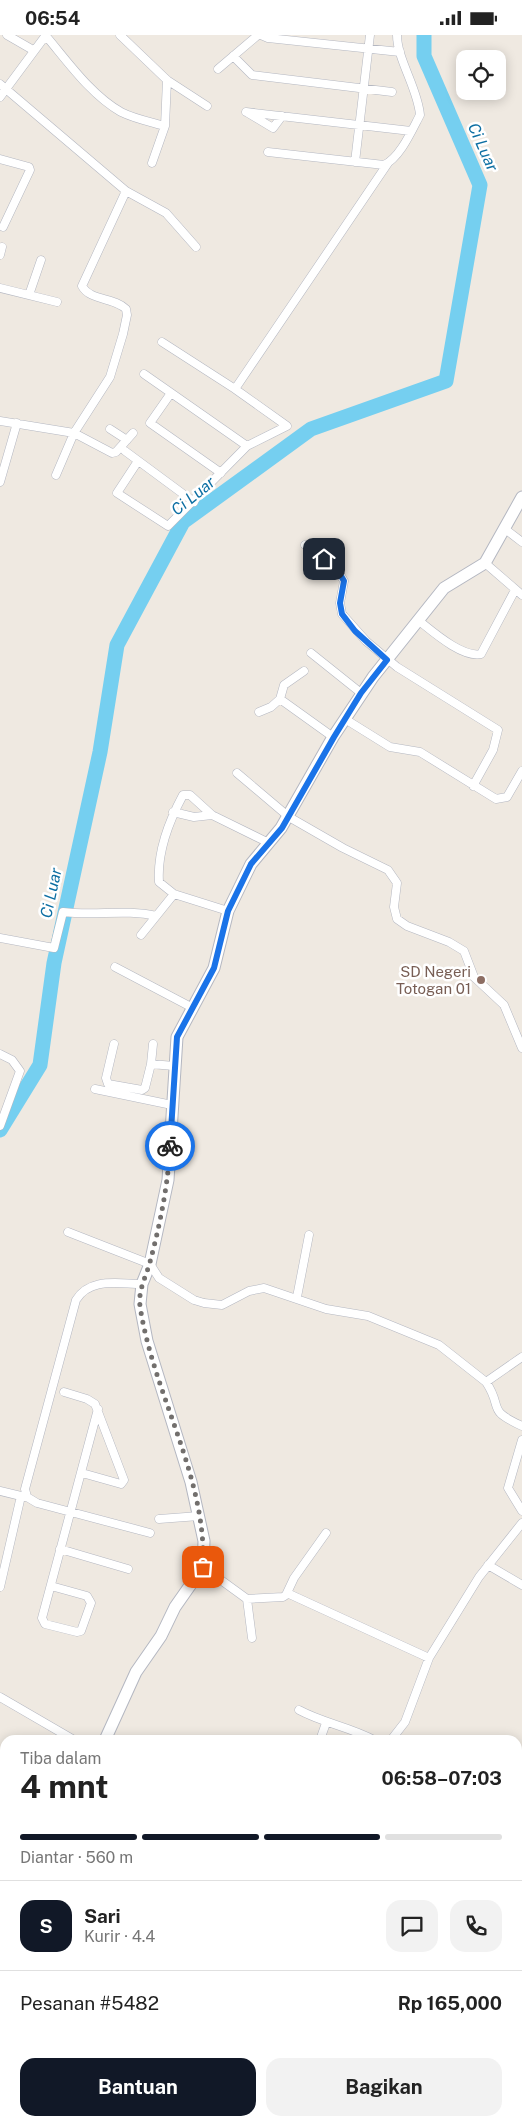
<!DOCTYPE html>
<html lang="id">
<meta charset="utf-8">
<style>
body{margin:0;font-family:"Public Sans",sans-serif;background:#f2f2f2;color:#222;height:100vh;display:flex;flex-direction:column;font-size:19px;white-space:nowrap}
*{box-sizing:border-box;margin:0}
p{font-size:16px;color:#767676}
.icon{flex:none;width:28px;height:28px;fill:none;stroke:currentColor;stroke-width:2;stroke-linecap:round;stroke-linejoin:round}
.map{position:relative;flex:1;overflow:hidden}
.side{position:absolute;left:0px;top:1700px;width:522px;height:391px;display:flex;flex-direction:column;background:#fff;border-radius:15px 15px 0 0;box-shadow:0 2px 12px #0003}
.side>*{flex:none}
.controls{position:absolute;left:456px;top:15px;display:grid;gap:10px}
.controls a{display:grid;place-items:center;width:50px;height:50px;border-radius:10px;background:#fff;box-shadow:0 2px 12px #0003;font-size:25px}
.pin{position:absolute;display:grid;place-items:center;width:42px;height:42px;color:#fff;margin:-21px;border-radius:10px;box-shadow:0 2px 8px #0006}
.courier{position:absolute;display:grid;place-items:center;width:50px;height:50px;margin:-25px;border:4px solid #1a73e8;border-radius:50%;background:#fff;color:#222;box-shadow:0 1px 6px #0007}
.overview em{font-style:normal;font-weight:700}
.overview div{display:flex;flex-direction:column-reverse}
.overview{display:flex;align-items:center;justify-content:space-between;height:85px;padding:0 20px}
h1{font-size:32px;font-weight:700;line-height:38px}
.bar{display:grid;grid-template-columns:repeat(4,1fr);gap:8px 5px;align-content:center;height:60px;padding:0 20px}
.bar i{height:6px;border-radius:4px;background:#e0e0e0}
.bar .on{background:#111827}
.bar p{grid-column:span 4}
.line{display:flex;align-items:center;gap:12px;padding:0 20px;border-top:1px solid #e0e0e0}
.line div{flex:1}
.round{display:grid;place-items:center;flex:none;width:52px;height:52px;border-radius:15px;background:#f2f2f2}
.cta{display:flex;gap:10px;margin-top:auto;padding:10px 20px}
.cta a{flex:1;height:58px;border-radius:15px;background:#111827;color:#fff;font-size:20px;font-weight:700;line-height:58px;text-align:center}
.cta a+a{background:#f2f2f2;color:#222}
.status{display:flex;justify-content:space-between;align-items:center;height:35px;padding:0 25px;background:#fff;direction:ltr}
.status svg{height:14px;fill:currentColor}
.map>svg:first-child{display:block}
</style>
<div class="status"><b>06:54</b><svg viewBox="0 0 49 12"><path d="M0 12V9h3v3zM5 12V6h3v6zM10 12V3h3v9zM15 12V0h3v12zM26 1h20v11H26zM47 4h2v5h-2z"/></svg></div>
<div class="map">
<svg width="522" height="2091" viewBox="0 0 522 2091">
<rect width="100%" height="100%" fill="#efe9e1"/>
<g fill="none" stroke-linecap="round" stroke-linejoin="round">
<!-- river -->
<path stroke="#75cff0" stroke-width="15" d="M0 1095 40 1030 54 928 100 717 117 610 183 487 311 394 446 346 480 150 424 21V0"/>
<defs>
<path id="street" d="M7 0 33 15
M120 0 167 45 207 71
M261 0 268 3 400 17
M46 1C68 27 91 60 121 77 135 84 151 87 165 91
M233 21 252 40 392 57
M218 34 258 0
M0 49 126 156 166 178 196 212
M0 62 46 0
M246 77 411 96
M248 78 273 93 282 81
M268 117 384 130C400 123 412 95 420 80 418 54 397 24 397 0
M0 124 29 132 30 135 3 192
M355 127 370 0
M152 128 165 91 167 45
M0 220 2 212
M0 253 57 267
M29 260 41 225
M162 307 235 354
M144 339 247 411
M171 358 150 388 221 438
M0 386 74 398 112 418 116 417 133 398
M110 394 127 405
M125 416 194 467
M138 426 117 458 168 491 247 411 287 391 235 354 388 128
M56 440 74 398 110 342 123 299 127 280 126 274C114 262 90 266 82 251L126 156
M0 447 17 388
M505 494 522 507
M305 510 338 536 344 546 340 568 342 579 366 606 397 632 498 695 493 715 473 751
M485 528 522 560
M418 585C432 596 462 623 481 619L515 555
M311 618 361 658
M304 636 284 650 280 664 333 702
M259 677 271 672 280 664
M345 684 390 712 420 717 496 764 507 762 522 736
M237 738 289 782 343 813 388 835 397 848 394 872 397 884 407 891 449 907 464 916 474 942 504 970 522 1013
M173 777 194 782 212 780
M228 876 174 859 159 847C157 817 169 786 183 760H190L212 780 269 808
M141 900 174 859
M0 903 54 913 63 877C95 881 126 874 156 881
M115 932 191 972
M114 1009 106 1043 108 1049 142 1055 145 1053 151 1029 174 1031
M0 1019 12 1025 20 1036 0 1091
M151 1029 153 1009
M95 1054 172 1070
M68 1197 150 1229 159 1243 194 1265 204 1268 222 1270 249 1256 264 1253 326 1274 368 1281 439 1310 486 1347C504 1374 485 1374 522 1391
M142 1249C118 1249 90 1242 76 1265L25 1454 27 1462 37 1468 150 1498
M297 1262 309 1200
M486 1347 522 1322
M64 1357 87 1364 95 1369 124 1445 121 1449 82 1438
M522 1405 508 1453 522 1476
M0 1456 25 1462
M159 1484 199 1481
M60 1514 128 1534
M488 1530 522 1550
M203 1532 247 1564 283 1562 286 1560 294 1543 326 1498
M51 1551 87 1561 91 1568 81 1596 77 1597 45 1589 42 1583 98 1374
M0 1552 21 1461
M287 1558 429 1623
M247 1564 252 1603
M0 1662 74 1705
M299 1675C323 1688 350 1692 374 1705
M320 1705 326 1688
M391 1705 405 1687 429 1623 479 1542 522 1488
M0 1729 5 1750
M0 1765 5 1767
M518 1891 522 1894
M518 1979 522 1972
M0 1996 5 1999
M518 2009 522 2004
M182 2086 186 2091
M517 2086 522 2091
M292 2091 295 2086
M326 2091 330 2086
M385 2091 389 2086
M445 2091 449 2086"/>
<path id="secondary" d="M105 1705 136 1637 161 1601 175 1572 203 1532 204 1506 191 1447 147 1306 140 1269 142 1249 150 1229 168 1145 177 1002 214 933 228 876 251 829 281 793 333 702 373 642 444 553 485 528 522 462
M53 2091 54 2086"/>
</defs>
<!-- street casing -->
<use href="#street" stroke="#b4b7c1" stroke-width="9"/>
<!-- secondary casing -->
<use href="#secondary" stroke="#b4b7c1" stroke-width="13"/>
<!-- street -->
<use href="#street" stroke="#fff" stroke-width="8"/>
<!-- secondary -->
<use href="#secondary" stroke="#fff" stroke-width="11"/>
</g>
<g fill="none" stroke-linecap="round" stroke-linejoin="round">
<!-- done -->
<path stroke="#726f6d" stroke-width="5" stroke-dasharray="0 9" d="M170 1111C168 1151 160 1189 150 1227 146 1242 138 1255 140 1271 153 1359 207 1441 203 1532"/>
<!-- route -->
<path stroke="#1a73e8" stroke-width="6" d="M170 1111 177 1002 214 933 228 876 251 829 282 793 334 702 361 658 387 625 355 596 342 579 340 568 344 546 338 536 324 524"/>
</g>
<!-- markers -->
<circle fill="#8d6e63" stroke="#fff" stroke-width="2" cx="481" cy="945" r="5"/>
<g text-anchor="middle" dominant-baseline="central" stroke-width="5" stroke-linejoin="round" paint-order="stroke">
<!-- education labels -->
<g font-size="15" fill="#785e54" stroke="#fff" text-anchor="end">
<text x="471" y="936">SD Negeri<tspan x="471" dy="17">Totogan 01</tspan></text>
</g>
<!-- water labels -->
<g font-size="16" font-style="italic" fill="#0d6fa3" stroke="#fff">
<text transform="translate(483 112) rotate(66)">Ci Luar</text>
<text transform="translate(193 461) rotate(-39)">Ci Luar</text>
<text transform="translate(51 858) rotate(-78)">Ci Luar</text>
</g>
</g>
</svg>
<div class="controls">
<a><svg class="icon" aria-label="locate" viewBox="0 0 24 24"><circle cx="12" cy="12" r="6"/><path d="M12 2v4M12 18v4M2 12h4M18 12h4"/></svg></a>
</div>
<div class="pin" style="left:203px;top:1532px;background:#ea580c"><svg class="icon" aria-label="bag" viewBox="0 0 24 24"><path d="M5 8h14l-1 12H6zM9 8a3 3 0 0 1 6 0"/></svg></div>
<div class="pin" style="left:324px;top:524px;background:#1f2937"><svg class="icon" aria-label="home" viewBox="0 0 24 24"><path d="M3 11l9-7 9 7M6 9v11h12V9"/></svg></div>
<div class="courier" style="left:170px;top:1111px"><svg class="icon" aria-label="bike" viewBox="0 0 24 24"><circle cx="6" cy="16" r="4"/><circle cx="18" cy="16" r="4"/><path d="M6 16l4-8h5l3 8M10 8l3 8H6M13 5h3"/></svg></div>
<section class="side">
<div class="overview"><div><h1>4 mnt</h1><p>Tiba dalam</p></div><em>06:58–07:03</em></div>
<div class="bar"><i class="on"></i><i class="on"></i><i class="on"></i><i></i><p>Diantar · 560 m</p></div>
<div class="line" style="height:90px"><b class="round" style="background:#111827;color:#fff">S</b><div><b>Sari</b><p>Kurir · 4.4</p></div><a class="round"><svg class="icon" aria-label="chat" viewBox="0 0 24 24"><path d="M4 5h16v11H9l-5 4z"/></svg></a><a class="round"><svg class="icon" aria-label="phone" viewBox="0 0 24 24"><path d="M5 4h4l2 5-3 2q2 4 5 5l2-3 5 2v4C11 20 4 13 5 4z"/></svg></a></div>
<div class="line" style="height:65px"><div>Pesanan #5482</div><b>Rp 165,000</b></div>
<div class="cta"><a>Bantuan</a><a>Bagikan</a></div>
</section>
</div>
